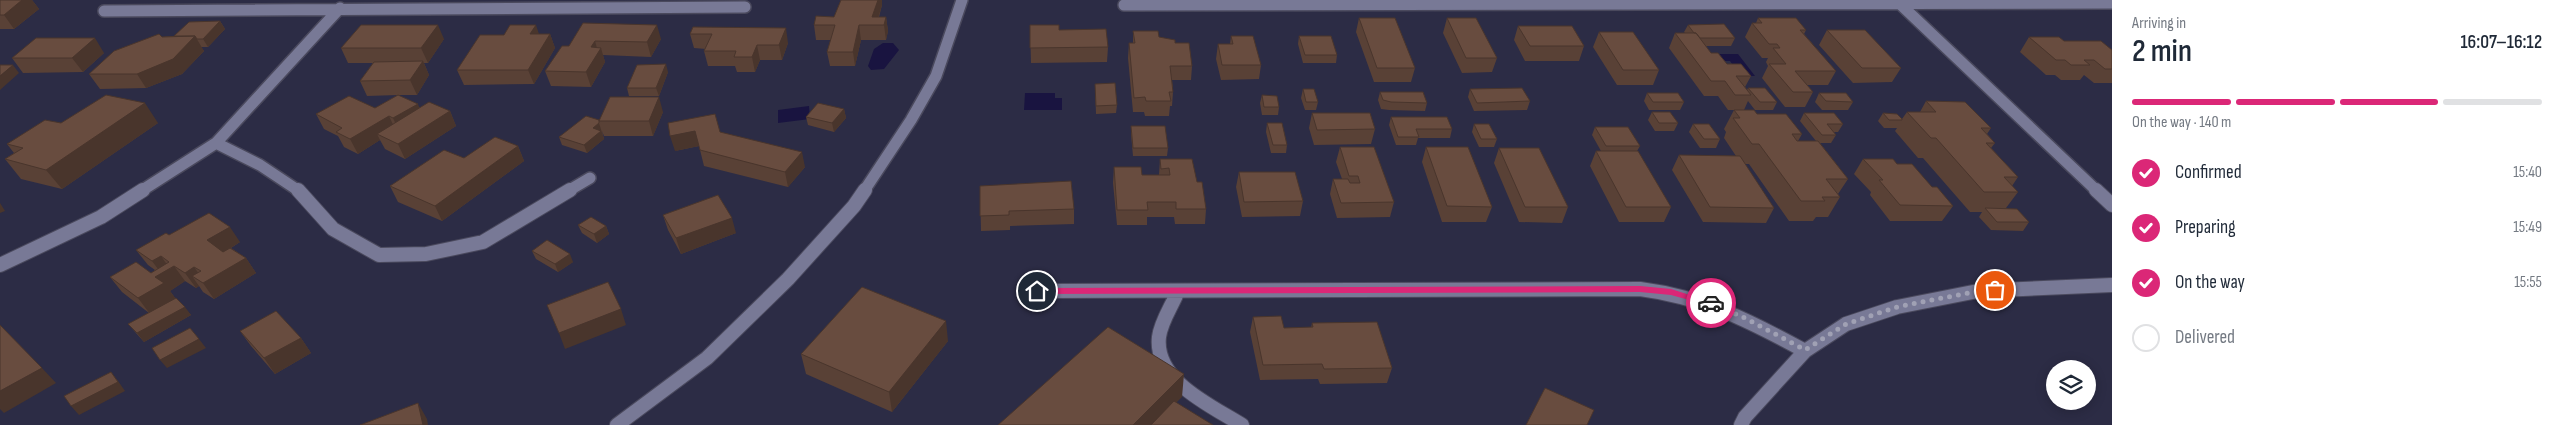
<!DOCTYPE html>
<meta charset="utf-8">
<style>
body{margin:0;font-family:"Sofia Sans Condensed",sans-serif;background:#f2f2f3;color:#1f2937;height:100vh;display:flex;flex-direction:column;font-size:19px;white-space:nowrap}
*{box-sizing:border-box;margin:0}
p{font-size:16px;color:#747a83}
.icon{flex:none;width:28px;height:28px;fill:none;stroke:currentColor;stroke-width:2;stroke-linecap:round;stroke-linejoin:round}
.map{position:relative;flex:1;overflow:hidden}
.side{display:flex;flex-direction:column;background:#fff;width:450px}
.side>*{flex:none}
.fabs{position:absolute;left:2046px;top:360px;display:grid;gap:10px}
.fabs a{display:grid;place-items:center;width:50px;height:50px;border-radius:50%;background:#fff;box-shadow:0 2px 12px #0003;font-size:25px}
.pin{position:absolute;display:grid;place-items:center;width:42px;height:42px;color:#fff;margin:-21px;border:2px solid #fff;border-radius:50%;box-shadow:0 1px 5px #0007}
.courier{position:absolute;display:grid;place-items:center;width:50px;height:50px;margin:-25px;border:4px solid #db2777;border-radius:50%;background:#fff;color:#222;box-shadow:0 1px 6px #0007}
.headline em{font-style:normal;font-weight:600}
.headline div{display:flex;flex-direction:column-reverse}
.headline{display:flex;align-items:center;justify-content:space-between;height:85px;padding:0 20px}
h1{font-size:32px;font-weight:600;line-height:38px}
.bar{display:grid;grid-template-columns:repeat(4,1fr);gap:8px 5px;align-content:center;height:60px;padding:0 20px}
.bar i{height:6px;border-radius:4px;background:#e0e1e3}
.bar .active{background:#db2777}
.bar p{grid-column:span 4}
ol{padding:0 20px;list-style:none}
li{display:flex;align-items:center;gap:15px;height:55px}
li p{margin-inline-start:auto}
li .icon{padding:5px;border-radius:50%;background:#db2777;color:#fff;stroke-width:4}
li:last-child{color:#747a83}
li i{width:28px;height:28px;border:2px solid #e0e1e3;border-radius:50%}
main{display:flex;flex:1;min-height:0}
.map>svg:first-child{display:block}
</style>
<main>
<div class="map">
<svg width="2112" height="425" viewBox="0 0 2112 425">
<rect width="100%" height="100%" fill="#2c2c45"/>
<!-- water -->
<path fill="#191440" d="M883 43H893L899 50 884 69 871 70 868 66 874 49Z
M1718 54H1738L1755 76H1741L1730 61H1723Z
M1025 93H1055V98H1062V110H1024Z
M809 106 810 119 778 123V110Z"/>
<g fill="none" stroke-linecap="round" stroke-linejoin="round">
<defs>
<path id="minor-far1" d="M1898 2 2097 191
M1124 5 2112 3
M104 11 745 7
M216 143 260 165 299 191
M141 191 216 143 340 8
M568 191 590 178"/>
<path id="minor" d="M298 190 333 229 379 255 426 254 483 242 570 190
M2096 190 2112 205
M0 265 101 217 143 190
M1037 291 1640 289C1703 297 1750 321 1805 351
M1178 291C1172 306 1161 321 1159 337 1154 381 1212 406 1242 425
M1741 425 1745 417 1805 351 1846 324 1897 307 1978 291 2112 285"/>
<path id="tertiary-far1" d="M864 191 911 120 936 76 962 0"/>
<path id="tertiary" d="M617 425 707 358 788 279 854 206 865 190"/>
</defs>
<!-- minor-far1 casing -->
<use href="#minor-far1" stroke="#4a495d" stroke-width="14"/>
<!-- minor casing -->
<use href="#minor" stroke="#4a495d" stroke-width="16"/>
<!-- tertiary-far1 casing -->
<use href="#tertiary-far1" stroke="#4a495d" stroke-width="14"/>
<!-- tertiary casing -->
<use href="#tertiary" stroke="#4a495d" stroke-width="16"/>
<!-- minor-far1 -->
<use href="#minor-far1" stroke="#787996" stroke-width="11"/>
<!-- minor -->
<use href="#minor" stroke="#787996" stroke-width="14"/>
<!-- tertiary-far1 -->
<use href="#tertiary-far1" stroke="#787996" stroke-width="11"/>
<!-- tertiary -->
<use href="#tertiary" stroke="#787996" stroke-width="14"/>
</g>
<!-- wall -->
<path fill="#594136" d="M0 0H32L39 9 14 29H0Z
M841 0H882V5L879 17H886L888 31 886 40H861L855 66H830L827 52 831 40H816L814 25 834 17Z
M1359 18 1415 68 1411 82H1374L1356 32Z
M1447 18 1497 58 1492 72 1462 73 1443 33Z
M1758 18 1806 30 1804 34 1836 71 1828 85H1807L1813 92 1805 107H1785L1762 78 1768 66 1766 62 1768 58H1762L1745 37 1752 23H1756Z
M220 21 225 29 208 47H201L204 51 182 74 146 88 100 89 89 74 162 37 174 36Z
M583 23 661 39 651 57 603 55 605 62 591 87 551 86 545 71 569 46Z
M1030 25 1059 30 1108 47 1107 62 1031 63Z
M1688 25 1735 38 1731 46H1706L1711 53 1727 64 1751 76 1745 87 1747 90 1748 88 1777 102 1773 110H1755L1748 101 1744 110 1757 114 1802 134 1798 141H1816L1800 121 1804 113 1843 124 1838 132H1834L1836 135 1831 143H1820L1848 179 1838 194 1840 197 1828 217H1816L1813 221H1789L1749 164H1745L1774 208 1766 223 1703 222 1672 170 1679 155 1736 156 1724 138 1726 132 1724 129 1734 110H1728L1718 96H1704L1669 48 1675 33H1685L1684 32Z
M1518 26 1584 46 1579 61H1525L1514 40Z
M693 27 788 43 782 60H760L755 72H737L735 66H708L704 51 706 49 694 48 690 34Z
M1827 30 1901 68 1892 82 1853 83 1819 45Z
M1133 31 1159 37 1175 43 1192 66 1191 80H1172L1173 92 1172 106H1170L1169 116H1145L1144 112H1133L1128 58 1129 43H1133Z
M1599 32 1659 70 1653 85H1617L1593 47Z
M550 34 555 48 534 84 464 85 457 70 504 35Z
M1231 36 1261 65 1259 79 1221 80 1216 59 1218 44H1230Z
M1299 36 1337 55 1336 63H1303L1298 44Z
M2029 37 2064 41 2112 50V83H2094L2084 75 2080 80H2061L2055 75H2046L2020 52Z
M444 39 428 63H424L429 75 417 95H398L420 108 450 111 456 126 405 159 385 149 380 140 358 154 344 147 338 136 324 129 316 114 375 108 398 95 367 96 360 81 373 63H348L341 48Z
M104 53 83 72 23 73 12 58Z
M668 72 659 96H629L627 88Z
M1095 84 1117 105 1116 113 1096 114Z
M1303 89 1318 102 1316 110H1305L1301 98Z
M1470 89 1530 101 1527 110 1474 111 1468 97Z
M1380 92 1427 103 1425 111 1389 110 1381 109 1378 100Z
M1647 93 1684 102 1680 110H1649L1644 101Z
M1819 93 1853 102 1848 110H1822L1815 102Z
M1262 95 1279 107 1278 115H1262L1260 103Z
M1926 101 1991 128 1987 134 1995 143 1991 148 2018 177 2012 186 2018 192 2006 208 2029 222 2023 231 1991 230 1979 217 1982 212H1970L1923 158H1918L1895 131 1897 128H1884L1878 121 1883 113 1902 119 1907 112H1920Z
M844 109 846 118 834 132 808 125 806 117Z
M663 112 653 136H604L602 131 604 139 587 153 562 145 559 137 599 120Z
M1652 112 1678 123 1674 131H1655L1648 120Z
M1312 113 1375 129 1371 144 1314 145 1309 128Z
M1391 117 1452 129 1450 138H1418L1416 145H1396L1389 125Z
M61 123H158L62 189 21 179 5 159 14 153 7 144Z
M1267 123 1287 145 1286 153H1271L1266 132Z
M1474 124 1497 139 1494 147H1479L1472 132Z
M1693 124 1720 139 1716 148H1700L1689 132Z
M1131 126 1168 148 1167 156H1133L1131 134Z
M1595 127 1640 146 1637 151 1671 207 1664 222H1619L1590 166 1596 151H1601L1592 135Z
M720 132 805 167 788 187 704 166 699 146 675 151Z
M518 146 524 161 442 221 398 202 390 186 464 158Z
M1340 147 1394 202 1390 217 1337 218 1330 194 1333 179H1342L1336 162Z
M1426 147 1492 207 1486 222H1442L1422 162Z
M1499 148 1568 207 1562 223 1519 222 1494 163Z
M1160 159 1197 182 1206 209 1205 224H1175L1174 217H1147V225H1117L1113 183 1114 167 1142 175H1159Z
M1863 159 1897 164 1932 187 1953 206 1942 221H1890L1870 195 1871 192 1854 174Z
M1239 172 1303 201 1300 216 1242 217 1236 187Z
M980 186 1074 209V224L1010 226V230L981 231Z
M663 215 736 233 681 254 668 230Z
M578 225 606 226 609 234 597 243 582 233Z
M169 235 240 242 231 248 246 258 256 273 214 299 203 292 199 286 196 288 185 281 170 291 175 298 191 315 144 342 128 324 149 313 122 292 110 277 151 273 155 270 148 265 136 250Z
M532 251 573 262 558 272 536 259Z
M1253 317 1284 328H1311L1312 323 1392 368 1387 383 1320 384 1318 379 1260 380 1250 332Z
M240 331 301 338 311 353 275 374 251 346Z
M948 341 892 412 806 374 801 354Z"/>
<!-- shaded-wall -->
<path fill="#49352c" d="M22 0H32L39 9 14 29 4 15Z
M878 0H882V5L876 25 872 17Z
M886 17 888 31 886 40 884 25Z
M220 21 225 29 208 47 203 39Z
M438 25 444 39 428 63 421 48Z
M536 25 541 40 530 34Z
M657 25 661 39 651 57 647 42Z
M859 25 861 40 855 66 853 52Z
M786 28 788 43 782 60 779 45Z
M550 34 555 48 534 84 528 70Z
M195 36 204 51 182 74 146 88 137 74Z
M95 38 104 53 83 72 72 58Z
M595 41 598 52 601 48 605 62 591 87 586 72 591 47Z
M757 45 760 60 755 72 752 57Z
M423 61 429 75 417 95 410 80Z
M666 64 668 72 659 96 656 88Z
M13 65 19 73 0 90V76Z
M659 97 663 112 653 136 649 121Z
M145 103 158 123 62 189 46 170Z
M418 104 424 119 400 133 393 118Z
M844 109 846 118 834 132 832 123Z
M450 111 456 126 405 159 398 144Z
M389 116 396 131 377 134 380 140 358 154 350 139Z
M599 123 604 139 587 153 584 145 593 128Z
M695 131 699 146 675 151 670 136Z
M518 146 524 161 442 221 435 206Z
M802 152 805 167 788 187 785 172Z
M0 203 5 211 0 213Z
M732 218 736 233 681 254 676 238Z
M606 226 609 234 597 243 594 234Z
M230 227 240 242 218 256 207 240Z
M570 254 573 262 558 272 555 264Z
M161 256 170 269 174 266 185 281 170 291 176 299 150 314 138 298 155 277 161 273 152 261Z
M246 258 256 273 214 299 203 283 192 276 199 286 196 288 185 273 194 267 205 282Z
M185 307 191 315 144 342 137 333Z
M621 309 626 325 565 349 559 333Z
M946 321 948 341 892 412 889 392Z
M301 338 311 353 275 374 264 358Z
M199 339 206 348 167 368 160 360Z
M42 368 56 383 4 413 0 409V391Z
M111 372 118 381 125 391 79 415 71 406Z
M1184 374 1182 397 1154 425H1133Z
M418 403 427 419 428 425H423Z"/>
<!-- building -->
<path fill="#684c3f" stroke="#49352c" d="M0 0H22L4 15H0Z
M841 0H878L872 17H886L884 25H859L853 52H827L835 25H814L816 16 834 17Z
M1359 18H1395L1415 68H1377Z
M1447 18H1476L1497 58H1466Z
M1758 18H1796L1806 30H1800L1836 71H1795L1813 92H1793L1769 64H1786L1773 48H1780L1777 44H1769L1752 23H1762Z
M220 21 203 39H197L195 36H174L189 22Z
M583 23 657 25 647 42 595 41 591 47 601 48 586 72 545 71 562 46H569Z
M1724 24 1735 38H1700L1696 33H1694L1688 25Z
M361 25H438L421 48H341Z
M510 25H536L530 34H550L528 70H457L480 35H504Z
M1030 25H1059V30L1106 29 1108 47 1030 48Z
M1518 26H1572L1584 46H1530Z
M693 27 786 28 779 45H757L752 57H734L736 51H704L712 34H690Z
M1827 30H1865L1901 68H1862Z
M1133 31H1158L1159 37 1175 40V43H1189L1192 66H1170L1173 92H1169L1171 101H1146L1145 97 1134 98 1129 43H1135Z
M1599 32H1633L1659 70H1623Z
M1675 33H1696L1711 53H1718L1727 64H1741L1751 76H1736L1751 95H1735L1725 81H1711Z
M159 34 162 37 195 36 173 59 137 74H89L114 51Z
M1231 36H1253L1261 65H1222L1218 44H1233Z
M1299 36H1331L1337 55H1305Z
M2029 37H2059L2064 41H2101L2112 50V69H2105L2094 60H2084L2090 65H2071L2065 60H2056Z
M36 38H95L72 58H12Z
M423 61 410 80 360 81 374 62Z
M666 64 656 88H627L637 65Z
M0 65H13L0 76Z
M1115 83 1117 105 1096 106 1095 84Z
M1522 88 1530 101 1477 103 1470 89Z
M1748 88H1765L1777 102H1760Z
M1303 89H1314L1318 102H1306Z
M1380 92H1423L1427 103 1391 102 1383 100Z
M1647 93H1678L1684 102H1653Z
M1819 93H1846L1853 102 1826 101Z
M106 95 145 103 46 170 5 159 23 148 7 144 45 120 61 123Z
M398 95 418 104 393 118 389 116 350 139 336 132 342 128 316 114 349 96 375 108Z
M1262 95 1277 96 1279 107H1264Z
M610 97H659L649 121H599Z
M1926 101 1965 102 1991 128H1981L1995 143H1986L2018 177H2004L2018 192H1984L1936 138H1931L1907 112H1936Z
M429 102 450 111 398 144 377 134Z
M818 103 844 109 832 123 806 117Z
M1734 110H1754L1757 114H1786L1802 134H1792L1797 141H1818L1848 179H1826L1840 197H1822L1825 201H1801L1759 144H1752L1733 118H1740Z
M1652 112H1670L1678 123H1659Z
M1312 113H1370L1375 129 1317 130Z
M1804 113H1834L1843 124H1827L1836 135H1822Z
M1883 113 1897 114 1902 119V120H1889Z
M715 114 720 132 802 152 785 172 700 150 695 131 670 136 668 123Z
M586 116 599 120V123L593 128 601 131 584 145 559 137Z
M1391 117H1447L1452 129H1416L1419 137H1398Z
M1267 123H1282L1287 145H1273Z
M1474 124H1489L1497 139H1481Z
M1693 124H1709L1720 139H1704Z
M1131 126H1165L1168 148H1133Z
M1595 127H1628L1640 146H1606Z
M495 137 518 146 435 206 390 186 444 150 464 158Z
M1340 147H1374L1394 202 1341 203 1333 179H1348L1350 183H1360L1358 176H1349Z
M1426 147H1468L1492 207 1447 206Z
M1499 148H1539L1568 207H1525Z
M1596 151H1638L1671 207H1626Z
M1679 155 1740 156 1774 208 1710 207Z
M1160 159H1192L1197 182H1202L1206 209H1176V202H1147L1148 210H1117L1114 167H1141L1142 175H1170L1169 168 1161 169Z
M1863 159H1893L1897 164H1912L1932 187H1937L1953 206 1900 205 1879 180H1883Z
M1239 172H1295L1303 201 1244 202Z
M1071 181 1074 209 1009 211V215L980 216V186Z
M718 195 732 218 676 238 663 215Z
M1985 208 2017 209 2029 222H1997Z
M209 213 230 227 207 240 223 252 230 248 246 258 203 283 192 276 201 271 194 267 185 273 174 266 155 277 164 283 138 298 110 277 136 262 151 273 169 262 161 256 152 261 136 250 166 233 169 235Z
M591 217 606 226 594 234 578 225Z
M547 240 570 254 555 264 532 251Z
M608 282 621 309 559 333 547 305Z
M862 287 946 321 889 392 801 354Z
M176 298 185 307 137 333 128 324Z
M276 311 301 338 264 358 240 331Z
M1281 316 1284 328 1313 327 1312 323 1377 322 1392 368 1324 369 1322 364 1263 365 1253 317Z
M0 325 42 368 0 391Z
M1108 327 1184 374 1133 425H998Z
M190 328 199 339 160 360 152 348Z
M111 372 118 382 71 406 64 396Z
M1545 388 1594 410 1587 425H1526Z
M1174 401 1213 425H1151Z
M418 403 423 425H360Z"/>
<!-- route -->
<path fill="#db2777" d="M1640 286 1671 289 1715 303 1711 306 1671 295 1640 292 1037 294 1032 291 1037 288Z"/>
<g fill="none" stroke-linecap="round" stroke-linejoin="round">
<!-- done -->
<path stroke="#a0a1b4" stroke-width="5" stroke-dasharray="0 9" d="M1711 303 1747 319 1805 350 1846 324 1897 307 1978 291 1995 290"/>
</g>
</svg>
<div class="fabs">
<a><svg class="icon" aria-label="layers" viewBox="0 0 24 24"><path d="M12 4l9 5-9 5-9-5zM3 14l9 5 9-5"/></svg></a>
</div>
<div class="pin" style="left:1995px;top:290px;background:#ea580c"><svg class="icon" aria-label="bag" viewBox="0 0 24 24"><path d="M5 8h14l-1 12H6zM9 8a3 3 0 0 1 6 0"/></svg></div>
<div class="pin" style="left:1037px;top:291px;background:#1f2937"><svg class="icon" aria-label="home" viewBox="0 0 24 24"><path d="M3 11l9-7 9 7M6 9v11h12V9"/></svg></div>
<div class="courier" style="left:1711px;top:303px"><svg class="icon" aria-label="car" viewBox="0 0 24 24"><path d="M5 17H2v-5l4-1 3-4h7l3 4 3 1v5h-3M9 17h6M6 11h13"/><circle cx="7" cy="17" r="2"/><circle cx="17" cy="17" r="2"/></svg></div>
</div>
<section class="side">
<div class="headline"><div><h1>2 min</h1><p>Arriving in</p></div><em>16:07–16:12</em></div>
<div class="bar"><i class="active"></i><i class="active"></i><i class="active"></i><i></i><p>On the way · 140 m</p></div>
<ol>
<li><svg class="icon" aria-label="check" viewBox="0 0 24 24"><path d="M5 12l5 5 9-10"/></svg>Confirmed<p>15:40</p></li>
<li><svg class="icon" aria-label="check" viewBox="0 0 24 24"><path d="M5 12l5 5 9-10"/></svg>Preparing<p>15:49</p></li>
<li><svg class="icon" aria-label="check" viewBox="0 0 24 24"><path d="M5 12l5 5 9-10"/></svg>On the way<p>15:55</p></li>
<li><i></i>Delivered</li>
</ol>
</section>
</main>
